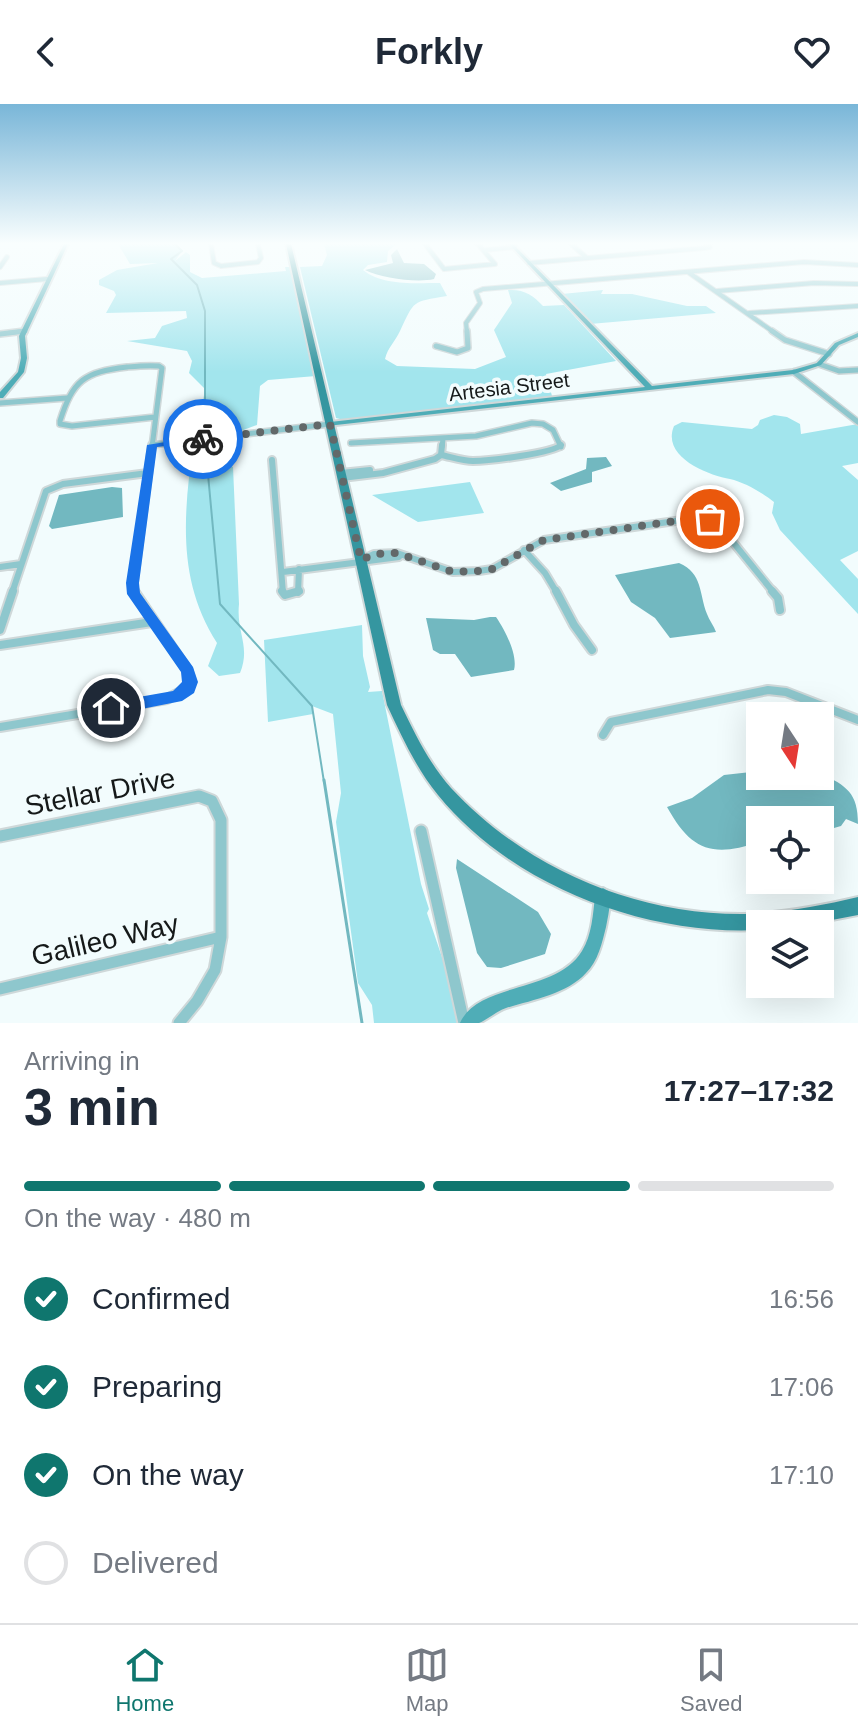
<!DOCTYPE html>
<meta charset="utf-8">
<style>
body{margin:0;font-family:Arial,sans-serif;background:#f2f2f3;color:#1f2937;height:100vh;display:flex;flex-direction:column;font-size:30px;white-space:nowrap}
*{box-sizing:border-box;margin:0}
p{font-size:26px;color:#747a83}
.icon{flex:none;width:44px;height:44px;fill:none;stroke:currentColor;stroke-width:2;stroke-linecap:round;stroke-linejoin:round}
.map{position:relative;height:919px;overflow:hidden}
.drawer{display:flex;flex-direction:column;background:#fff;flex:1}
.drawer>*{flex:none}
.needle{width:52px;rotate:168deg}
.buttons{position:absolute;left:746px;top:598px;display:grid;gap:16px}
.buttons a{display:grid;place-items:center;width:88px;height:88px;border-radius:0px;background:#fff;box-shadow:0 8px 32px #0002;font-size:40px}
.pin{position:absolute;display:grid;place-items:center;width:68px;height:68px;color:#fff;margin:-34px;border:4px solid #fff;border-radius:50%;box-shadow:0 2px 8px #0007}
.courier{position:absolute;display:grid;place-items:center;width:80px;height:80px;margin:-40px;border:6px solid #1a73e8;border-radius:50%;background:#fff;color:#222;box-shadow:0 2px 10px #0007}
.summary em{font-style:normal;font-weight:800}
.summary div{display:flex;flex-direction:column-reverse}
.summary{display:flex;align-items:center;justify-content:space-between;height:136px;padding:0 24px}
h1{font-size:52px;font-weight:800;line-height:60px}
.bar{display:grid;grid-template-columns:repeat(4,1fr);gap:12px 8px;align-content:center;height:96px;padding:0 24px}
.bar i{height:10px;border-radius:6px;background:#e0e1e3}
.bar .on{background:#0f766e}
.bar p{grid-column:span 4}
ol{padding:0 24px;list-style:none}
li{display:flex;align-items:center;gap:24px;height:88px}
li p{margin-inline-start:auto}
li .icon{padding:8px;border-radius:50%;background:#0f766e;color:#fff;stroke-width:4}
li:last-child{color:#747a83}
li i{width:44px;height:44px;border:4px solid #e0e1e3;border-radius:50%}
header{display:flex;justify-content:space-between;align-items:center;height:104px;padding:0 24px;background:#fff;font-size:36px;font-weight:800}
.tabs{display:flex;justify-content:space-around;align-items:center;height:112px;border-top:2px solid #e0e1e3;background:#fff;font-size:22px;color:#747a83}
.tabs a{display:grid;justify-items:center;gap:4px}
.tabs .on{color:#0f766e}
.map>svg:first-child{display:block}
</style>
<header><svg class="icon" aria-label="back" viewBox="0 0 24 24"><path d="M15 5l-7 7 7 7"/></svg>Forkly<svg class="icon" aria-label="heart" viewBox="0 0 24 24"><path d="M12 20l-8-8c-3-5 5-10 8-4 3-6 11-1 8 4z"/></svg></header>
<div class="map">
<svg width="858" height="919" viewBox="0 0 858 919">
<rect width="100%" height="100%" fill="#f2fcfd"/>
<!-- green -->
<path fill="#a2e5ed" d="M118 140H175L182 147 175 157 186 148 190 151V168L202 174 286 167 285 163H292L316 272 268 276 260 282 257 321 238 328 206 329 199 322 205 285 189 269 192 257 187 247 127 237 155 234 162 222 187 214 186 207 106 209 116 191 114 187 99 181V176L117 166 158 159 130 160Z
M324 140H397L388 147 387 158 368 161 363 166C383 182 415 179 440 179L447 192C411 198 415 196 400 227 395 238 388 243 385 255L397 262 475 265 506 253 494 226 512 199 508 186C524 185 533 191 543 202L564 201 616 257 546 270 552 292 344 316 336 314 300 163 322 162 327 151Z
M603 186 601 190H632L687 202H706L716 209 590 220 562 190Z
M774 311 787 313 800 320 801 330 858 320V359L842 362 858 376V447L840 456 858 475V510L780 426 772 409 774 398C763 389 744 378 730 375 708 371 661 353 674 322L682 318 752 325 758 321 760 316Z
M193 342H215L217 355 233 363 239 500C236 529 251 542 240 569L219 572 208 562 217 539C178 478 183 414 193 342Z
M470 378 484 409 418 418 372 391Z
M362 521 363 552 370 583 368 588 382 587 421 780 429 805 427 809 445 862 457 919H374L372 901 358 879 336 718 341 689 333 610 312 602 313 610 268 618 264 536Z"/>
<!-- water -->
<path fill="#72b8c0" d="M397 145 404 159 424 160 436 170 434 175C417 179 381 174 365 166L393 159 391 151Z
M606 353 612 362 592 368V378L561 387 550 379 586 365 587 354Z
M112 383 122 384 123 413 52 425 49 422 59 391Z
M679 459C703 469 699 490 707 510 709 516 714 522 716 528L670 534 655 514 631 498 615 471Z
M490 513H496C505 526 518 551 514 566L471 573 455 550H440L433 546 426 514 474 516Z
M760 667V672H820V669C847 682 858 689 858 720L846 715 841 722 820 728V716H760V738C711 754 691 746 667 703L692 694 724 671Z
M457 755 538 808 551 830 545 850 501 864 487 863 477 849 456 764Z"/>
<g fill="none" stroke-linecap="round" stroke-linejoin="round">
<!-- stream-far1 -->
<path stroke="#72b8c0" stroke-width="2" d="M175 140 182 147 171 155 197 181 205 207V332
M205 338 220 500 312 602 324 678"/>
<!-- stream -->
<path stroke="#72b8c0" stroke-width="3" d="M324 676 362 919"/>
<defs>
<path id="street-far4" d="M211 140 214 159 221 162 258 158 261 154 258 140
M425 140 444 165 495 160 478 140
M571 140 587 154
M484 146 515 143
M529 159 704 144 710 143 709 140
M0 163 7 153
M688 168 775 229
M0 179 47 175
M717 187 814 179 858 180
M749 209 858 202
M8 229 25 227
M467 229 466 219 480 199 476 188 483 185 804 158 858 161"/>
<path id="street-far3" d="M772 227 785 236 829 250
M0 230 25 227
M436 242 457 248 468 244 467 227
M819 260 839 267 858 266
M794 268 858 318
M0 299 67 294
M351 339 476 332 532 319 543 320 553 326 561 343
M152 341 330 320
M152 343 162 264 159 262C148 261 138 262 127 263 84 268 73 276 60 317V320L72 322 155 313
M442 343 443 335"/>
<path id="street-far2" d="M441 351C451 353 463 357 473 357 490 357 553 349 561 341
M272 356 283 489
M341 369 370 366
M342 374 383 369 435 355 441 351 442 341
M524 446 545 469 557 489
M361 456 374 450 397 449 453 468 479 467 492 465 544 436 696 414 710 415 720 422 774 489
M0 463 21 460
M283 468 399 453
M12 489 46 387 63 380 148 369
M136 489 133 485 152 341
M298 489 299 465"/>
<path id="street-far1" d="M282 487 285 491 299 487
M556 487 574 521 592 546
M772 487 778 494 780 506
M0 526 13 487
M0 541 152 518
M0 623 167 595 188 584V567L134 487
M603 631 611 618 768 586 786 588 858 616"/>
<path id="street" d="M421 727 464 919
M0 732 199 692 212 697 221 716V833L215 866 197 897 179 919
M0 885 221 833"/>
<path id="secondary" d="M64 140H68L25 232 27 254 24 268 3 294H0V288L18 268 21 254 19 232Z
M509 140H513L652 282 793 266 817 259 835 239 858 229V233L839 241 821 261 794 270 327 322 326 320 330 318 645 283Z
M603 784 608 787C612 797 608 812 606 823 602 839 598 857 586 869 567 890 532 896 506 904 497 907 485 917 479 919 474 919 466 919 460 919 478 878 557 889 582 847 592 831 593 810 595 792L598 787Z"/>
<path id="primary" d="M286 140H291L401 601C415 630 429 659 451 684 525 764 635 811 744 810 782 809 820 802 858 793V811L811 820H760V826C645 832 512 782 438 691 416 664 402 633 387 601Z"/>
</defs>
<!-- street-far4 casing -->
<use href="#street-far4" stroke="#cfd8d9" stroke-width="6"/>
<!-- street-far3 casing -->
<use href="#street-far3" stroke="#cfd8d9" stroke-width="8"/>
<!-- street-far2 casing -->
<use href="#street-far2" stroke="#cfd8d9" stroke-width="10"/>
<!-- street-far1 casing -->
<use href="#street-far1" stroke="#cfd8d9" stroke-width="12"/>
<!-- street casing -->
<use href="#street" stroke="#cfd8d9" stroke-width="15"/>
<!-- secondary casing -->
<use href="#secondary" stroke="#cfd8d9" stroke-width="4"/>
<!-- primary casing -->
<use href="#primary" stroke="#cfd8d9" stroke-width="4"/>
<!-- street-far4 -->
<use href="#street-far4" stroke="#8ec7cd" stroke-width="4"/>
<!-- street-far3 -->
<use href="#street-far3" stroke="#8ec7cd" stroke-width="5"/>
<!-- street-far2 -->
<use href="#street-far2" stroke="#8ec7cd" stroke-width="6"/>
<!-- street-far1 -->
<use href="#street-far1" stroke="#8ec7cd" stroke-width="8"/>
<!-- street -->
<use href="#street" stroke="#8ec7cd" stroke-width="11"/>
<!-- secondary -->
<use href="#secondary" fill="#4fadb7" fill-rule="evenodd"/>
<!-- primary -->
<use href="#primary" fill="#3596a0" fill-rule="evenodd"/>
</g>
<!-- sky -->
<linearGradient id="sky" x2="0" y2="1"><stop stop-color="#79b6d8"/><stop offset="0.52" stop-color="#f9fefe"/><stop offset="1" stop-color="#f9fefe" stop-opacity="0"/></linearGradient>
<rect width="858" height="268" fill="url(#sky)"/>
<!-- route -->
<path fill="#1a73e8" d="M203 332H207V337L157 343 139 479 140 489 193 563 198 578 194 589 182 597 111 611 103 604 105 599 173 587 182 578 181 568 127 490 126 479 147 341Z"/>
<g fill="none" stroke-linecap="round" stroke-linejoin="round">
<!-- done -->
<path stroke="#626869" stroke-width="8" stroke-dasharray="0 14.4" d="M203 335 330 320 361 456 374 450 397 449 453 468 479 467 492 465 544 436 696 414 710 415"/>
</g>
<g text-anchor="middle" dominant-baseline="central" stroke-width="7" stroke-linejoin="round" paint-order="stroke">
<!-- far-street labels -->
<g font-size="20" fill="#151919" stroke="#f2fcfd">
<text transform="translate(509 283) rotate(-7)">Artesia Street</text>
</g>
<!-- near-street labels -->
<g font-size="28" fill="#151919" stroke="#f2fcfd">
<text transform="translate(100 688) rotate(-11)">Stellar Drive</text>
<text transform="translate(105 836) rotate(-13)">Galileo Way</text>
</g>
</g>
</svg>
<div class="buttons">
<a><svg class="needle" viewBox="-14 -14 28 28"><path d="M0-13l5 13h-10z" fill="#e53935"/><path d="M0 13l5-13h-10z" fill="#747a83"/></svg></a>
<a><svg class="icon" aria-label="locate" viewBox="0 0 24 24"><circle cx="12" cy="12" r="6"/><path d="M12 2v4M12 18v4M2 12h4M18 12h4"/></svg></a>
<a><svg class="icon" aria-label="layers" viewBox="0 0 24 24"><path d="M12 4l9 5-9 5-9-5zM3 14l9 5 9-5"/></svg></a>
</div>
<div class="pin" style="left:710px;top:415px;background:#ea580c"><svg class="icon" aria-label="bag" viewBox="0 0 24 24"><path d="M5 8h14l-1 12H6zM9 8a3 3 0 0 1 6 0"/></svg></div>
<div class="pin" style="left:111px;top:604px;background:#1f2937"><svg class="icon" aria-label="home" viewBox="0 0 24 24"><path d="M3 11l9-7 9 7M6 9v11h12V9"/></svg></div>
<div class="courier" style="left:203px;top:335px"><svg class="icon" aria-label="bike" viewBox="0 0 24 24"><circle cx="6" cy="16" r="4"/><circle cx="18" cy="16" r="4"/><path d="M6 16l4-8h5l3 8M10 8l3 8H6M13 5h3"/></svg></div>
</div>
<section class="drawer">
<div class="summary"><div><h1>3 min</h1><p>Arriving in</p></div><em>17:27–17:32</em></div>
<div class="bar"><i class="on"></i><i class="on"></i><i class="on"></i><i></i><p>On the way · 480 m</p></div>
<ol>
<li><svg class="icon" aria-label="check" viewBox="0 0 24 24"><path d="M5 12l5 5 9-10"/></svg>Confirmed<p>16:56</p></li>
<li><svg class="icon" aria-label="check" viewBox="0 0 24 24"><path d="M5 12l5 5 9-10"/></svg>Preparing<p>17:06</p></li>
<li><svg class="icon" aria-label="check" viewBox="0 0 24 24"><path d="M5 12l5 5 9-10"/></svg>On the way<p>17:10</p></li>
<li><i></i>Delivered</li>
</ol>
</section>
<nav class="tabs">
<a class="on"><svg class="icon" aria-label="home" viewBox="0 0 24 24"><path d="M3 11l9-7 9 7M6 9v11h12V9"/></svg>Home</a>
<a><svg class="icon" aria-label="map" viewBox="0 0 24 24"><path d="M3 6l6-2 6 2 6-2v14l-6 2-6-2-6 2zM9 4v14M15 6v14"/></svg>Map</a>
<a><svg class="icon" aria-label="saved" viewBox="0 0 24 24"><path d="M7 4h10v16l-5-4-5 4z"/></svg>Saved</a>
</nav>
